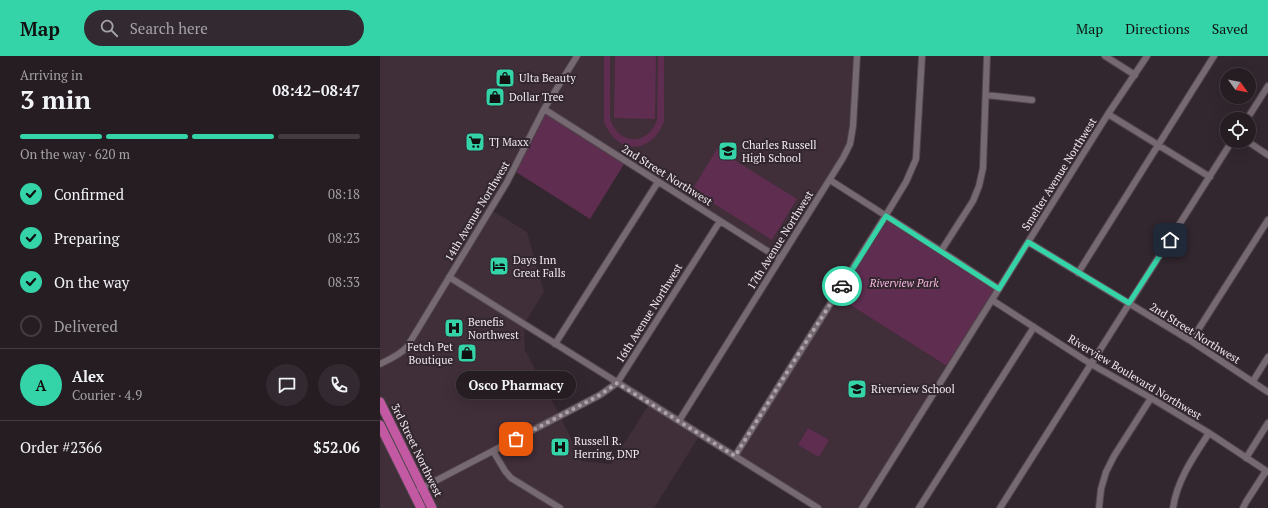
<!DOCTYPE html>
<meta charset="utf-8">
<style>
body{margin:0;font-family:"PT Serif",serif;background:#322a30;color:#f1f3f6;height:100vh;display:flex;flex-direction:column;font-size:15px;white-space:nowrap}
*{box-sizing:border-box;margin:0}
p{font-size:13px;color:#a4a2a6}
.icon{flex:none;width:22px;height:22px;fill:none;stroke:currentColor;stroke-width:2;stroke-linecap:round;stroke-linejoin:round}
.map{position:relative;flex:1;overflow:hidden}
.side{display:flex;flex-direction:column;background:#261d23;width:380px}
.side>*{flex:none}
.needle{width:26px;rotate:123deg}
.tools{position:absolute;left:840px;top:12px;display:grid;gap:8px}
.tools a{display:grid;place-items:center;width:36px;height:36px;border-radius:50%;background:#261d23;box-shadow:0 4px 16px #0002,0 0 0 1px #423b41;font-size:20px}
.pin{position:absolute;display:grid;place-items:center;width:34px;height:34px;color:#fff;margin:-17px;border-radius:8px;box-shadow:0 2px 6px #0006}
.courier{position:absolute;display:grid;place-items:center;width:40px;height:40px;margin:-20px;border:3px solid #34d4a8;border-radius:50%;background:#fff;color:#222;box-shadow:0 1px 5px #0007}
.bubble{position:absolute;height:28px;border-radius:14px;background:#261d23;box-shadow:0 4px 16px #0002,0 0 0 1px #423b41;font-size:13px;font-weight:700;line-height:28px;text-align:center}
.head em{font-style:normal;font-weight:700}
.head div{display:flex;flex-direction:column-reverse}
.head{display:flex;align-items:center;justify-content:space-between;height:68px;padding:0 20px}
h1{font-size:26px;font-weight:700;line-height:30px}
.bar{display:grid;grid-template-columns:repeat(4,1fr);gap:6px 4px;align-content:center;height:48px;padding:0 20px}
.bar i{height:5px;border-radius:3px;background:#423b41}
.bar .active{background:#34d4a8}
.bar p{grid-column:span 4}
.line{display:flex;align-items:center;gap:10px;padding:0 20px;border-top:1px solid #423b41}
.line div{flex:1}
.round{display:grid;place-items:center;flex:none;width:42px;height:42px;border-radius:21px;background:#322a30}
ol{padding:0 20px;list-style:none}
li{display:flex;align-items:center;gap:12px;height:44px}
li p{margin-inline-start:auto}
li .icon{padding:4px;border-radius:50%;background:#34d4a8;color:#111;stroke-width:4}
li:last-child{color:#a4a2a6}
li i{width:22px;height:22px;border:2px solid #423b41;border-radius:50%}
header{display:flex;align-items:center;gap:24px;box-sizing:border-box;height:56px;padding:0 20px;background:#34d4a8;color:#111}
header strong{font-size:19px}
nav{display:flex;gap:22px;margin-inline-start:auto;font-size:14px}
.search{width:280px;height:36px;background:#322a30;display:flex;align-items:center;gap:10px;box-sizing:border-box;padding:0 14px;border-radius:22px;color:#a4a2a6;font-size:15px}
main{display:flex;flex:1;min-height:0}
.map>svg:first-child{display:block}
</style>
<header>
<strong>Map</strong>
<div class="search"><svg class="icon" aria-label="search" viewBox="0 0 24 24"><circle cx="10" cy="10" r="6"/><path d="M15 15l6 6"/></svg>Search here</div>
<nav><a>Map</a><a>Directions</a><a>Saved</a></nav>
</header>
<main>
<section class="side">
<div class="head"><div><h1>3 min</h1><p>Arriving in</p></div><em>08:42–08:47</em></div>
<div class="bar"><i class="active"></i><i class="active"></i><i class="active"></i><i></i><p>On the way · 620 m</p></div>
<ol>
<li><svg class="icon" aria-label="check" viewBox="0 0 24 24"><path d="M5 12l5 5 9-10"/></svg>Confirmed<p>08:18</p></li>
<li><svg class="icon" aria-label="check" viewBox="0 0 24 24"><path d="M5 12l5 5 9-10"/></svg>Preparing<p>08:23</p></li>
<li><svg class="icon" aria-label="check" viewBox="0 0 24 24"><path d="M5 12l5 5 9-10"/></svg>On the way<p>08:33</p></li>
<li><i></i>Delivered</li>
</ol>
<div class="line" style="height:72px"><b class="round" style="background:#34d4a8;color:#111">A</b><div><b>Alex</b><p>Courier · 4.9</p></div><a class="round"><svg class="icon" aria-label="chat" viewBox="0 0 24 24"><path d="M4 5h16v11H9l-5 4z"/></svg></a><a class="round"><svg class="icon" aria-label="phone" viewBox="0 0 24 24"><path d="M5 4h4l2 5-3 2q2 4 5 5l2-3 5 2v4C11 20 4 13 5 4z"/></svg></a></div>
<div class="line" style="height:52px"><div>Order #2366</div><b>$52.06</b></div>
</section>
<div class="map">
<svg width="888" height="452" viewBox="0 0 888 452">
<rect width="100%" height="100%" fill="#33272f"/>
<!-- built -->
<path fill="#402e39" d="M0 0H477L470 88 400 203 164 53 110 153 147 176 164 236 144 268 145 294 180 360 202 405 231 408 270 347 320 379 274 452H52L0 346Z
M456 240 570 312 482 452H438L355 400Z
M0 369 41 452H0Z"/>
<!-- green -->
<path fill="#5e2d4f" d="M224 0H230V62C238 90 268 90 277 64L278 0H284V66C271 99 237 99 224 66Z
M235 0H276L275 63 234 62Z
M164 53 246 105 210 163 133 114Z
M337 93 417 143 392 184 312 134Z
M506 159 619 233 570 312 456 240Z
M428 372 449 384 439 401 418 389Z"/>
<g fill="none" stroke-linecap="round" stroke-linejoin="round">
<defs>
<path id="minor" d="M725 0 755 19
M606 39 652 44
M164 53 400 203
M728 58 830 121
M867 63 888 30
M867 85 888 99
M450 124 561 195 619 233
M648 186 811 285 888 336
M561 195 593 145 599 130 603 112 607 0
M698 217 834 0
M69 221 438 452
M612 244 711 308 771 342 829 377 888 416
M811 285 888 164
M175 288 278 126
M0 308C10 303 20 299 27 291L127 126 164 53 197 0
M873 325 888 301
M299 365 463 102 470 88 473 70 477 0
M113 395 125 415 131 422 180 452
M355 400 506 159 526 126 536 103 542 0
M866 402 888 367
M40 433 220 339 237 327 340 165
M482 452 728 58 767 0
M539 452 654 271
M620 452 852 85
M719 452 721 433 726 416 734 400 771 342
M793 452C797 424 814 400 829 377
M863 452 866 446 886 415"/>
<path id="highway" d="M0 346 52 452
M0 369 41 452"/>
</defs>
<!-- minor casing -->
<use href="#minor" stroke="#4e444a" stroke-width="8"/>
<!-- highway casing -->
<use href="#highway" stroke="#4e444a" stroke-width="11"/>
<!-- minor -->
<use href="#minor" stroke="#776971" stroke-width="6"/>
<!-- highway -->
<use href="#highway" stroke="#c459a3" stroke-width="9"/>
</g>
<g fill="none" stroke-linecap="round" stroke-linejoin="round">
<!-- done -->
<path stroke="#aea4aa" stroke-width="4" stroke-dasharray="0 7.2" d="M136 383 220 339 237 327 355 400 424 289 462 230"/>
<!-- route -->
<path stroke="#34d4a8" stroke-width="5" d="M462 230 506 160 619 233 648 186 749 247 790 184"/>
</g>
<!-- icons -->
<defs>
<symbol id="shop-square" viewBox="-11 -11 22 22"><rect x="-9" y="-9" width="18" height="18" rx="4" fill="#34d4a8" stroke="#33272f"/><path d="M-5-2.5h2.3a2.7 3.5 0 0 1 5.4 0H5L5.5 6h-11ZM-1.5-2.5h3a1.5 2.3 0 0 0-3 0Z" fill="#111"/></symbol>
<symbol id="supermarket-square" viewBox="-11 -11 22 22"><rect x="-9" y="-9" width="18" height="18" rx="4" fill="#34d4a8" stroke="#33272f"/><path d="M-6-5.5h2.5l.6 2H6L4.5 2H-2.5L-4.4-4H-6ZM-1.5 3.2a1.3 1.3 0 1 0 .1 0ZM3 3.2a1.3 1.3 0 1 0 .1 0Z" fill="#111"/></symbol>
<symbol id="school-square" viewBox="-11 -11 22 22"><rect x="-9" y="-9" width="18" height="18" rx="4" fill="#34d4a8" stroke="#33272f"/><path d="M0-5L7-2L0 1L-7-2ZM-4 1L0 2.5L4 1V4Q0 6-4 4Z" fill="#111"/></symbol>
<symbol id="hotel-square" viewBox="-11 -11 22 22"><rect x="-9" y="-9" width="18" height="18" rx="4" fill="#34d4a8" stroke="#33272f"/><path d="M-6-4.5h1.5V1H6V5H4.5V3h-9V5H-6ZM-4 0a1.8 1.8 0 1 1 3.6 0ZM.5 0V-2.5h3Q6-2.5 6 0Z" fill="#111"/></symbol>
<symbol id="hospital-square" viewBox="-11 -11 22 22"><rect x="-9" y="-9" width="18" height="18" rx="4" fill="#34d4a8" stroke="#33272f"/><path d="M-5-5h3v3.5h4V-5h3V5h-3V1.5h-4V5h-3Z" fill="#111"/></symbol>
</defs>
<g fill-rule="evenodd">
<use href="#shop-square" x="114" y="11" width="22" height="22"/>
<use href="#shop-square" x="104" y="30" width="22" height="22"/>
<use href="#supermarket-square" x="84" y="75" width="22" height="22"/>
<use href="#school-square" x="337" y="84" width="22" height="22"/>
<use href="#hotel-square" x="108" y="199" width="22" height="22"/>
<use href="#hospital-square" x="63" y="261" width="22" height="22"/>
<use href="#shop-square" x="76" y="286" width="22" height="22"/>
<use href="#school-square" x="466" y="322" width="22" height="22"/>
<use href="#hospital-square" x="169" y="380" width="22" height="22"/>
</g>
<g text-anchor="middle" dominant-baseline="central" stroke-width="4" stroke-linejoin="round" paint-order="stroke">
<!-- poi labels -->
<g font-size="11" fill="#f0e8ed" stroke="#33272f" text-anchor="start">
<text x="139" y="22">Ulta Beauty</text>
<text x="129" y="41">Dollar Tree</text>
<text x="109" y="86">TJ Maxx</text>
<text x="362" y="89">Charles Russell<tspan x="362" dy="13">High School</tspan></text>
<text x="133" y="204">Days Inn<tspan x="133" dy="13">Great Falls</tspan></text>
<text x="88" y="266">Benefis<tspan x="88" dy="13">Northwest</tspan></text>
<text x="73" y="291" text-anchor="end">Fetch Pet<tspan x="73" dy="13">Boutique</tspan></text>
<text x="491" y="333">Riverview School</text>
<text x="194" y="385">Russell R.<tspan x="194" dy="13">Herring, DNP</tspan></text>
</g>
<!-- street labels -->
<g font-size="11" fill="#f0e8ed" stroke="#33272f">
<text transform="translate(679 118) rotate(-58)">Smelter Avenue Northwest</text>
<text transform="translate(287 119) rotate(32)">2nd Street Northwest</text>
<text transform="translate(97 155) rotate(-59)">14th Avenue Northwest</text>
<text transform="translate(400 184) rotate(-58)">17th Avenue Northwest</text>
<text transform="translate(269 257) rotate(-58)">16th Avenue Northwest</text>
<text transform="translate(815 277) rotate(32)">2nd Street Northwest</text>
<text transform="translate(755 321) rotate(31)">Riverview Boulevard Northwest</text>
<text transform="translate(37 394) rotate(64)">3rd Street Northwest</text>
</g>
<!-- park labels -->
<g font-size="11" font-style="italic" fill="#fab7e2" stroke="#33272f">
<text x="524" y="227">Riverview Park</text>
</g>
</g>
</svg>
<div class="tools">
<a><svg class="needle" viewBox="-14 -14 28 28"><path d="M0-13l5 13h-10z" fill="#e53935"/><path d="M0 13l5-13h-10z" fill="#a4a2a6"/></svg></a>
<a><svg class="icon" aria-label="locate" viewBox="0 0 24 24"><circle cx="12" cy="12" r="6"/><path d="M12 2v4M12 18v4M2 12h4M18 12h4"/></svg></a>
</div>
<div class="pin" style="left:136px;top:383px;background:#ea580c"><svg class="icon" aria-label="bag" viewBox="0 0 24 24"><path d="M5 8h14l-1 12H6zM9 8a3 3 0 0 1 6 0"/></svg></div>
<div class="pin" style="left:790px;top:184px;background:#1f2937"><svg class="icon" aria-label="home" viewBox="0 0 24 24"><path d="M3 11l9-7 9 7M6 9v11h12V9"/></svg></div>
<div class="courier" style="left:462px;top:230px"><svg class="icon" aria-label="car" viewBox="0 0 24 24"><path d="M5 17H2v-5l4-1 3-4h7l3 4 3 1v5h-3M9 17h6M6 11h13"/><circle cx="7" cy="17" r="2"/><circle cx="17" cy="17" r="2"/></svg></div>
<div class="bubble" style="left:76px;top:315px;width:120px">Osco Pharmacy</div>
</div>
</main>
